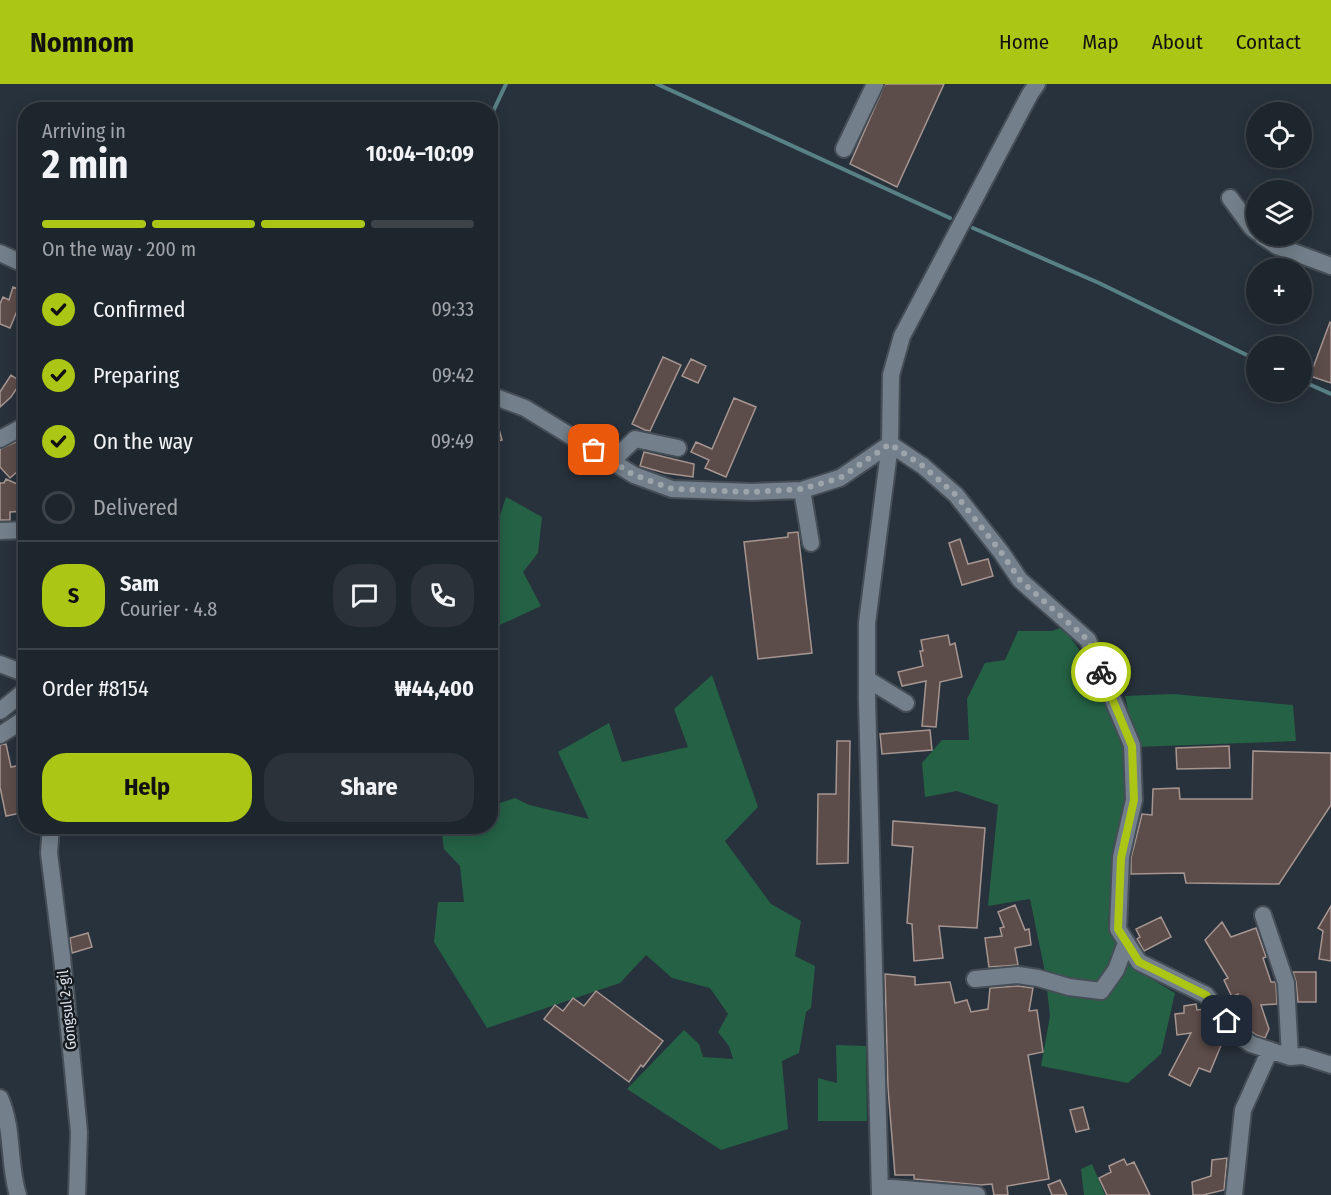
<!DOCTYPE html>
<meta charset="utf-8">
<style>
body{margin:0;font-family:"Fira Sans Condensed",sans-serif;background:#2b3239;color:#f1f3f6;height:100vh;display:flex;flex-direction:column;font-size:22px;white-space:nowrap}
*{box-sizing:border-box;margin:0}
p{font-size:20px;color:#a1a5aa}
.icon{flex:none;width:33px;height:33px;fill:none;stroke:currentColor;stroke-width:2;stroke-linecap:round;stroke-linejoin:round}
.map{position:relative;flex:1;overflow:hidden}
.drawer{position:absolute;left:18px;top:18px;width:480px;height:732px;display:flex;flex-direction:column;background:#1e262d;border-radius:24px;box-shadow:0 3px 15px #0003,0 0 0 2px #3c4349}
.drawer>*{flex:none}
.controls{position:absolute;left:1246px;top:18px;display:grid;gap:12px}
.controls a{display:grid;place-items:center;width:66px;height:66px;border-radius:50%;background:#1e262d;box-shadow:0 3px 15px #0003,0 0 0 2px #3c4349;font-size:30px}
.pin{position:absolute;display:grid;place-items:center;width:51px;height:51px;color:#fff;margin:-26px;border-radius:12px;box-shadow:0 3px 9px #0006}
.courier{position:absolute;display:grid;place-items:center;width:60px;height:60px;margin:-30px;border:4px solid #abc614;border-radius:50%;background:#fff;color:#222;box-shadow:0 2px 8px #0007}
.head em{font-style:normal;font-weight:700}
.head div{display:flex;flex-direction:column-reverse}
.head{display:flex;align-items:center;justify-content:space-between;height:102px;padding:0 24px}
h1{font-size:39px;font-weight:700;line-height:45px}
.bar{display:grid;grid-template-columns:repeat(4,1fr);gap:9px 6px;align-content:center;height:72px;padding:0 24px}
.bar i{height:8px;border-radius:4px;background:#3c4349}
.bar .current{background:#abc614}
.bar p{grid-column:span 4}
.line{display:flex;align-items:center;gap:15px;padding:0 24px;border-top:2px solid #3c4349}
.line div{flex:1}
.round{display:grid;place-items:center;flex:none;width:63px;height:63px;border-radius:24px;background:#2b3239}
ol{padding:0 24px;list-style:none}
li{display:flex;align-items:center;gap:18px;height:66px}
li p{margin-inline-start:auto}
li .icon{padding:6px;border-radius:50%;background:#abc614;color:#111;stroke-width:4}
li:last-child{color:#a1a5aa}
li i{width:33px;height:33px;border:3px solid #3c4349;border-radius:50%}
.button{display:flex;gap:12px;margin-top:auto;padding:12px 24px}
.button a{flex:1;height:69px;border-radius:24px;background:#abc614;color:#111;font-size:24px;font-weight:700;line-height:69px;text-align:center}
.button a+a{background:#2b3239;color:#f1f3f6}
header{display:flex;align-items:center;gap:36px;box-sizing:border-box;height:84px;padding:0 30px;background:#abc614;color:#111}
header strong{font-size:28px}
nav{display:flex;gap:33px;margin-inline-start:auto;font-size:21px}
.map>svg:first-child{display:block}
</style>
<header>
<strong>Nomnom</strong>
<nav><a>Home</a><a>Map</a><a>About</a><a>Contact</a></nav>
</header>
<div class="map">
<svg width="1331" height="1111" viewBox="0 0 1331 1111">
<rect width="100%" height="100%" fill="#28323c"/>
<!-- green -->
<path fill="#246145" d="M506 413 542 433 538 469 523 488 541 522 491 545V458Z
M1063 543 1090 581 1124 667V719L1113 777 1108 841 1128 881 1175 909 1161 970 1128 999 1041 982 1050 932 1045 888 1030 815 988 822 998 721 957 707 925 713 922 679 942 656H969L967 615 985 579 1005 576 1018 547H1052Z
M712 591 758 723 725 757 771 820 801 837 795 872 815 882 811 924 806 928 799 969 782 977 788 1045 721 1066 627 1005 684 946 699 960 703 973 733 975 729 962 718 948 728 930 710 904 672 894 646 871 620 899 487 944 434 858 438 818H464L460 782 444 765 441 743 490 742 491 722 515 714 529 721 589 735 558 668 609 639 622 678 688 663 674 625Z
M1173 610 1293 621 1296 657 1136 663 1125 612Z
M836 961 866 962 867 1037H818V994L837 999Z
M1092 1080 1105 1111H1084L1081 1085Z"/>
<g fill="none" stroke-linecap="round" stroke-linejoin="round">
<!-- stream -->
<path stroke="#588186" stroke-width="4" d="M657 0 950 134
M490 34 506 0
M973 144 1099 199 1257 276
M1302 297 1331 310"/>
</g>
<!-- building -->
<path fill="#5d4d4a" stroke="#a69590" stroke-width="1.5" d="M885 0H944L897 103 850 80Z
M13 203 26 208V230L17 227 10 244 0 240V220L3 213 9 216Z
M1330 238 1331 239V299L1310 292Z
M663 273 681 281 650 347 645 346 632 340Z
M691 275 706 282 698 299 682 292Z
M11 291 21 298 11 313 0 323V308Z
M734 314 756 323 726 393 705 384 709 376 691 368 696 358 712 365Z
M490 327H494L502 356 490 359Z
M18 357 26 366V380L10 394 0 383V365Z
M644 368 694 380 693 393 665 389 640 382Z
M6 395 26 404V427L10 428V436H0V399H4Z
M798 448 812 569 758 575 744 458 788 453V449Z
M960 455 968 480 988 475 993 492 962 501 949 459Z
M948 551 950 561 955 559 962 593 940 598 936 643 922 642 926 597 902 602 898 588 923 582 920 567H923L921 556Z
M930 646 932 666 882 670 880 650Z
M837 657H850L848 779 817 780 818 710H836Z
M6 660 11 683 26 680V728L6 732 0 703V661Z
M1229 662 1230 684 1177 685 1176 664Z
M1253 667 1331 669V721L1279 800 1186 799 1184 789 1131 790V774L1142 730 1152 731 1153 705 1179 704 1180 715H1252Z
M893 737 985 744 977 844 939 842 943 874 914 877 912 840 907 839 913 763 892 761Z
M1015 821 1025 846 1029 845 1031 861 1015 864 1018 881 989 883 985 854 1002 852 1000 844 1004 843 998 828Z
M1331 822V877L1319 875 1323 847 1318 844Z
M1161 833 1171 853 1144 867 1137 855 1140 853 1136 845Z
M1222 838 1231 853 1256 844 1266 873 1263 874 1271 898H1275L1276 901 1277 920 1261 921 1269 945 1265 954 1256 951 1244 942 1238 910 1232 913 1224 896 1228 894 1205 856Z
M88 849 92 863 72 869 70 854Z
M1293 888H1316V918H1298L1296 898Z
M885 890 915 893V901L950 898 955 919 967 916 971 928 988 925 990 904 1018 902 1033 904 1029 927 1037 926 1043 968 1028 971 1049 1095 1007 1102 1008 1111H994L992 1100 980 1101 914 1095V1091H895L888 1004Z
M596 907 663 957 643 983 641 981 629 998 544 935 555 921 563 927 573 914 584 922Z
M1196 920 1197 926 1204 925 1209 931 1211 953 1222 959 1210 988 1199 984 1190 1002 1169 991 1191 949 1177 951 1175 930 1184 929V922Z
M1083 1023 1089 1045 1076 1048 1070 1026Z
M1227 1074 1224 1106 1203 1111H1193L1192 1098 1211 1092 1212 1076Z
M1124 1075 1127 1081 1134 1078 1150 1111H1107L1099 1094 1111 1088 1109 1082Z
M1060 1096 1067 1111H1052L1048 1101Z"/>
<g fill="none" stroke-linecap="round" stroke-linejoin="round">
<defs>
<path id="minor" d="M844 65 875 0
M1230 114 1252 144 1257 148
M1262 152 1277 162 1331 182
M0 169 26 181
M490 311 525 324 634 391 672 405 752 408 802 406 840 394 890 360 923 382 956 411 1001 468 1020 496 1088 556 1132 661 1134 716 1121 773 1118 845 1139 878 1206 911 1237 950 1251 960 1290 973 1303 972 1331 981
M0 355 26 341
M612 377 635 355 678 364
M802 406 811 459
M0 447 26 446
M0 580 26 590
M867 595 906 619
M0 627 26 606
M0 651 26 634
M51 742 49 769 62 873 79 1048 77 1111
M1263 831 1286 899 1290 973
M975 895 1018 891 1038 894 1069 903 1101 907 1116 886 1126 859
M0 1014C14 1046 8 1080 18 1111
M880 1103 977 1111
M880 1111 867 615V539L890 360 891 291 902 252 1030 10 1037 0
M1234 1111 1243 1026 1270 966"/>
</defs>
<!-- minor casing -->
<use href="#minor" stroke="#454e56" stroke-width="20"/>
<!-- minor -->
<use href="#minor" stroke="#737f8a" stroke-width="16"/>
</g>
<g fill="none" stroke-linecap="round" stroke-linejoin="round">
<!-- done -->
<path stroke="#9da5ac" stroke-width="6" stroke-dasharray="0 10.8" d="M594 366 634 391 672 405 752 408 802 405 840 394 890 360 923 382 956 411 1001 468 1020 496 1088 556 1101 588"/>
<!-- route -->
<path stroke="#abc614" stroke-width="8" d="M1101 588 1132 662 1134 716 1121 774 1118 845 1139 878 1206 911 1227 937"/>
</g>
<g text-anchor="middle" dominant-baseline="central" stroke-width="5" stroke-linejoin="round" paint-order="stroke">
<!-- street labels -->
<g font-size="15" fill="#dce3e9" stroke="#151a1e">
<text transform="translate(67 926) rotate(-96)">Gongsul 2-gil</text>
</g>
</g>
</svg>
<div class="controls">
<a><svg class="icon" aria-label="locate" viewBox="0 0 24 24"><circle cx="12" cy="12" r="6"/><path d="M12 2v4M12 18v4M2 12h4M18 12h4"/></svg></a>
<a><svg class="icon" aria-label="layers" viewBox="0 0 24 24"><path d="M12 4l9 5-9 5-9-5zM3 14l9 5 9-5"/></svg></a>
<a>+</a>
<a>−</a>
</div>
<div class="pin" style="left:594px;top:366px;background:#ea580c"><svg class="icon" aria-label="bag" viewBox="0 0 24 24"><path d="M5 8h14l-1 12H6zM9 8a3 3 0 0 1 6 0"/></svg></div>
<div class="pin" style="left:1227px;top:937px;background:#1f2937"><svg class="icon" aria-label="home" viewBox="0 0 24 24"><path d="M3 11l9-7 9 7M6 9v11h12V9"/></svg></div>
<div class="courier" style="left:1101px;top:588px"><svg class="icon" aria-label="bike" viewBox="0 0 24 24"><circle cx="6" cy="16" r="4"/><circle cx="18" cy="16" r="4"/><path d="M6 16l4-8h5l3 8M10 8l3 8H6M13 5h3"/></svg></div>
<section class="drawer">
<div class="head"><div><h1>2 min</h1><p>Arriving in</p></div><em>10:04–10:09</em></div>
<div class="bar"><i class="current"></i><i class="current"></i><i class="current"></i><i></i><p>On the way · 200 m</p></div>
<ol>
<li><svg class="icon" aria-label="check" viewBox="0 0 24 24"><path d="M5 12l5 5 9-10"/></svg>Confirmed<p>09:33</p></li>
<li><svg class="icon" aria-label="check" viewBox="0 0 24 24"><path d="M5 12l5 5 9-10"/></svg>Preparing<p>09:42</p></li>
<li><svg class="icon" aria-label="check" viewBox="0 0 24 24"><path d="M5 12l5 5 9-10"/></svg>On the way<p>09:49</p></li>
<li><i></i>Delivered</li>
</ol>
<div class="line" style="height:108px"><b class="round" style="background:#abc614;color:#111">S</b><div><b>Sam</b><p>Courier · 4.8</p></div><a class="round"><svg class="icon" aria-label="chat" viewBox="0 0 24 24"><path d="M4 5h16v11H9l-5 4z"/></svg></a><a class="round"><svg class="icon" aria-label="phone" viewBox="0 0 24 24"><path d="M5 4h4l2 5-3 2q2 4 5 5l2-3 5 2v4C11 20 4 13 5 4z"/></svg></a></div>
<div class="line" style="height:78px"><div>Order #8154</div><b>₩44,400</b></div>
<div class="button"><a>Help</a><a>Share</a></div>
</section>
</div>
